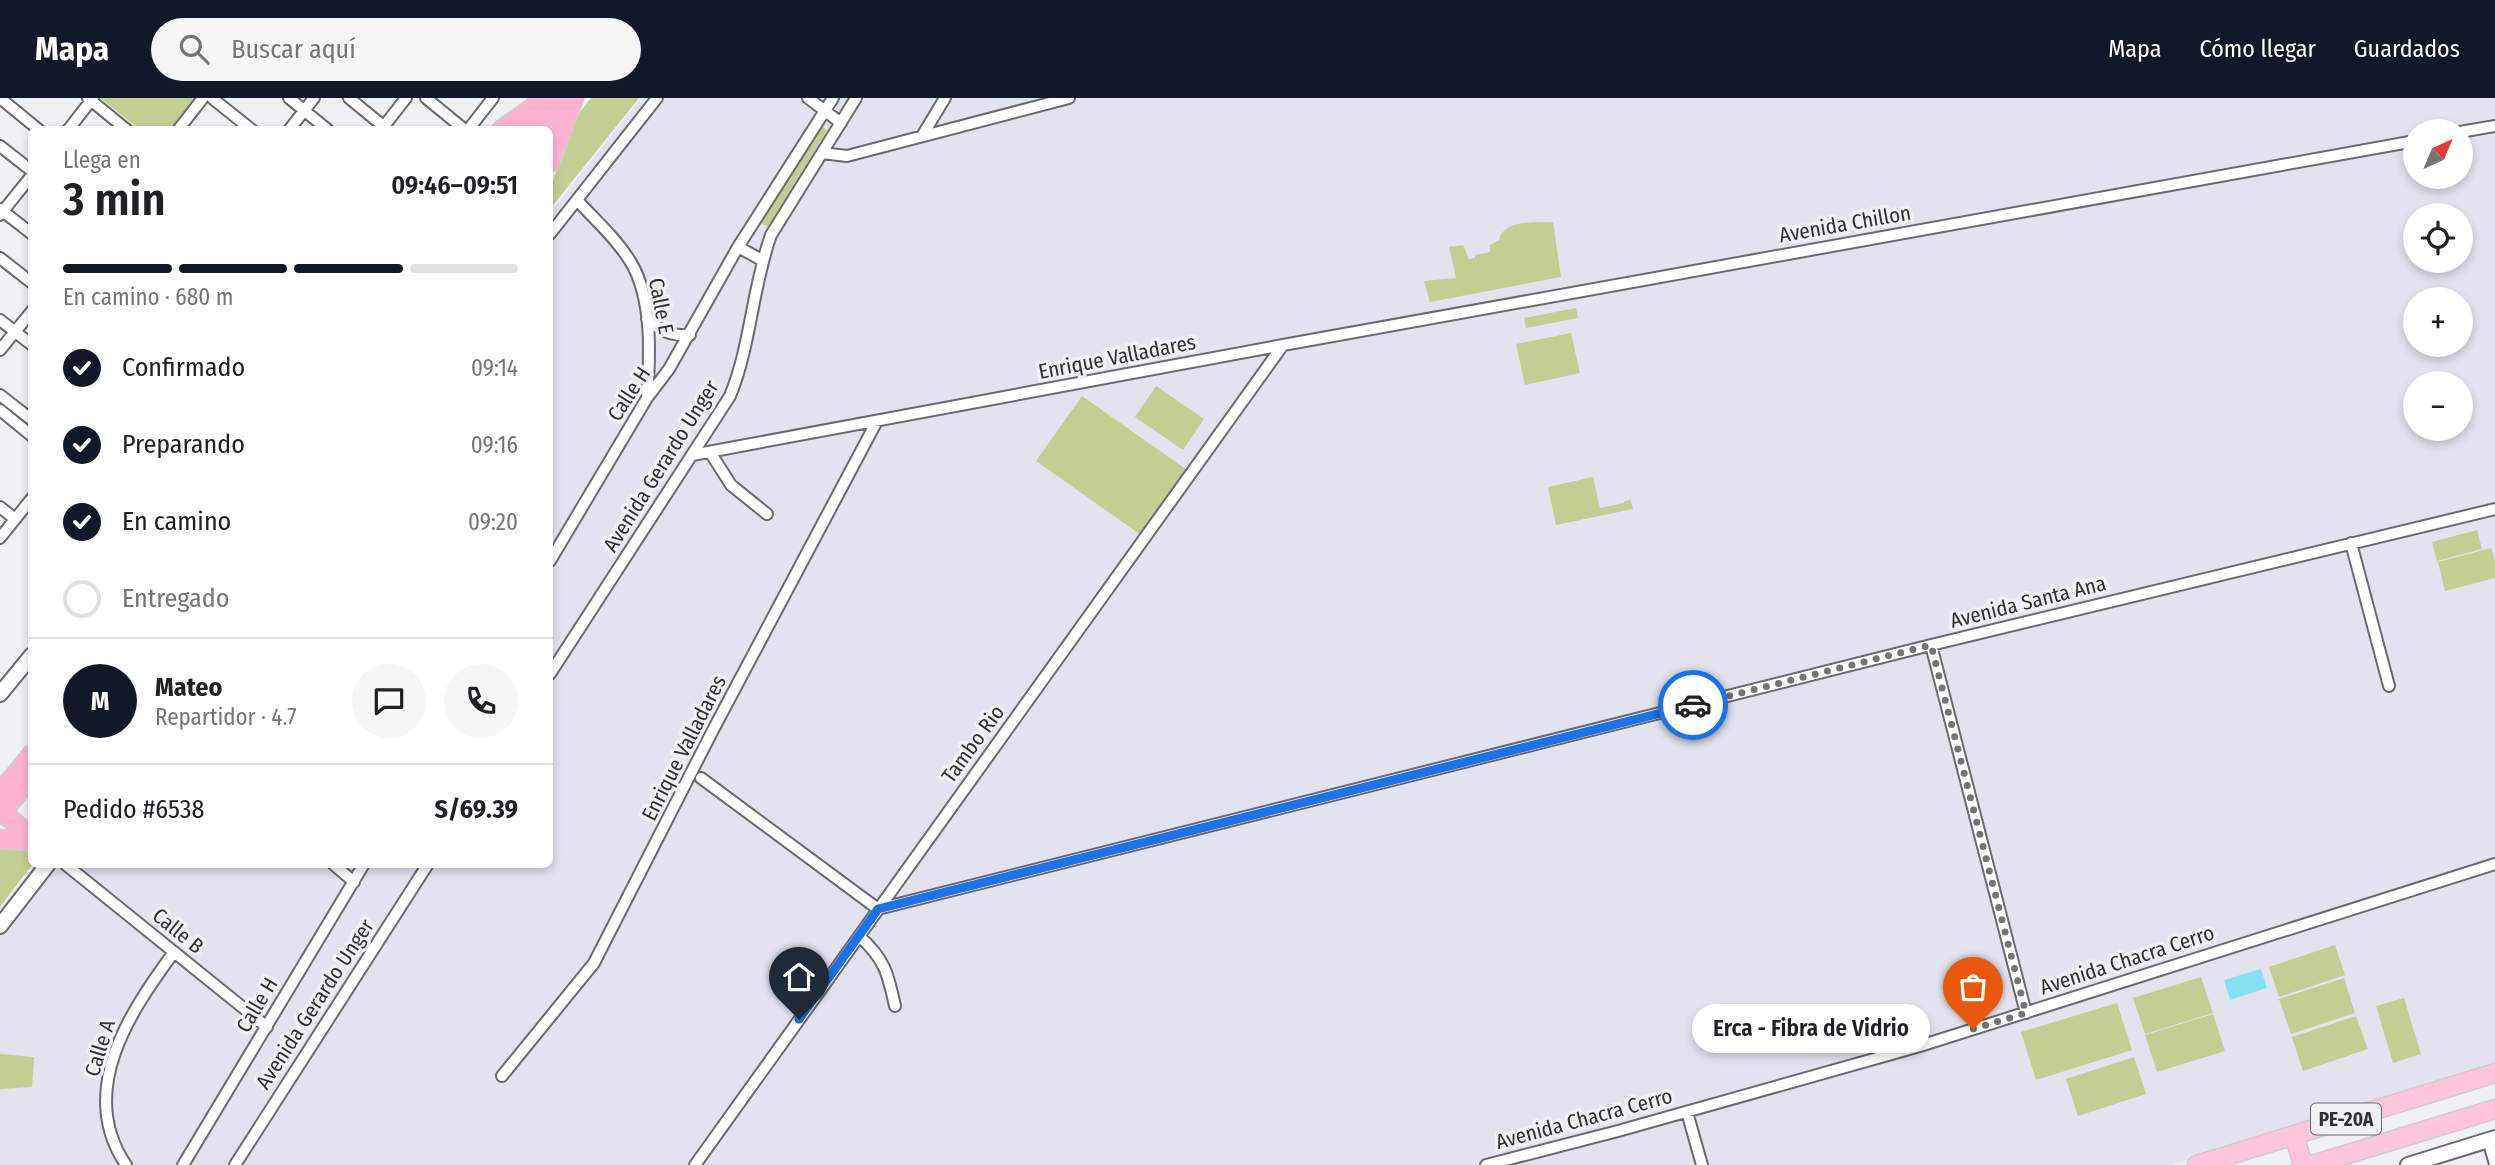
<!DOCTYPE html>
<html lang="es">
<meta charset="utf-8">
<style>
body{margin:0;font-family:"Fira Sans Condensed",sans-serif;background:#f6f6f6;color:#202124;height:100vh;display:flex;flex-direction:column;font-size:26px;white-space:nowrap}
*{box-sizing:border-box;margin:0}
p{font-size:23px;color:#757577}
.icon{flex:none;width:38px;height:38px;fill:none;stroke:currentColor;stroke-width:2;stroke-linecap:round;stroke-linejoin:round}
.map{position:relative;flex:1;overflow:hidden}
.sheet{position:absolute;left:28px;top:28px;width:525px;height:742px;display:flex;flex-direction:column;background:#fff;border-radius:10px;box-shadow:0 4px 10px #0003}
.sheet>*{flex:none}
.needle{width:46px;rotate:44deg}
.controls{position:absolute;left:2403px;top:21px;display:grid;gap:14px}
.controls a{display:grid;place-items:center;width:70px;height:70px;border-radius:50%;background:#fff;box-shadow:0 4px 10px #0003;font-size:35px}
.pin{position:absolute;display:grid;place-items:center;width:60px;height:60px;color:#fff;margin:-72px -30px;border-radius:50% 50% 50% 0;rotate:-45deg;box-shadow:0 0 7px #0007}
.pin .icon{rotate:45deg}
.courier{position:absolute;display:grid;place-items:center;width:70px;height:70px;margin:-35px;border:5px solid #1a73e8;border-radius:50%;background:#fff;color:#222;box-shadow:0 2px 9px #0007}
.bubble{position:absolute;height:49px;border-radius:24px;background:#fff;box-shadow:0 4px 10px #0003;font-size:23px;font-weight:600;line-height:49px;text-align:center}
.head em{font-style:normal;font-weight:600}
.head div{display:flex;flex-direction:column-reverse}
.head{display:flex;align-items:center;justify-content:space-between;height:119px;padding:0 35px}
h1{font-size:46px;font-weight:600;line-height:52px}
.bar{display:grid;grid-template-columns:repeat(4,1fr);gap:10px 7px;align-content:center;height:84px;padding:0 35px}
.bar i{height:9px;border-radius:5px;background:#e0e0e0}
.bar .selected{background:#111827}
.bar p{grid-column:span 4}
.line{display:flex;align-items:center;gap:18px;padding:0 35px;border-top:2px solid #e0e0e0}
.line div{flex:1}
.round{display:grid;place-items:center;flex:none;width:74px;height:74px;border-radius:37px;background:#f6f6f6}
ol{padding:0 35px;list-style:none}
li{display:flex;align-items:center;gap:21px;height:77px}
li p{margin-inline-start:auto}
li .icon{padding:7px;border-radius:50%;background:#111827;color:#fff;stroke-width:4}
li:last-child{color:#757577}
li i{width:38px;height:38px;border:4px solid #e0e0e0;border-radius:50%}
header{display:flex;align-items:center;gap:42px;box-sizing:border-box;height:98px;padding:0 35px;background:#111827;color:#fff}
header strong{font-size:33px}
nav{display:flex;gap:38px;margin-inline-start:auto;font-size:24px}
.search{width:490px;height:63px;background:#f6f6f6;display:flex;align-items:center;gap:18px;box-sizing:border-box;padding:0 24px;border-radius:38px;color:#757577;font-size:26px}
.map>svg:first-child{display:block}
</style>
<header>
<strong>Mapa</strong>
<div class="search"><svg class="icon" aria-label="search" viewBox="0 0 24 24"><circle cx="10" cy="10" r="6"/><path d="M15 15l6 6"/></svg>Buscar aquí</div>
<nav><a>Mapa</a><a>Cómo llegar</a><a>Guardados</a></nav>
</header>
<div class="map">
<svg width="2495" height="1067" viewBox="0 0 2495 1067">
<rect width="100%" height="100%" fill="#eff0f4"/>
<!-- built -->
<path fill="#e2e3ee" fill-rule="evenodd" d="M641 0H2495V967L2171 1067H0V811L35 767 550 766V115ZM2415 33H2460V79H2415ZM2415 117H2460V163H2415ZM2415 201H2460V247H2415ZM2415 285H2460V331H2415Z"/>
<!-- green -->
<path fill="#c3cf92" d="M100 0H196L171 31H139Z
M591 0H639L550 111V90L579 15Z
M821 27 827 32 768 129 761 125Z
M1553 124 1561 179 1430 204 1424 183 1456 180 1449 149 1463 147 1469 161 1475 160V157L1490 154V147L1499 142C1504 121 1535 125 1553 124Z
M1576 210 1578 220 1526 230 1524 220Z
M1571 235 1580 275 1525 287 1516 246Z
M1156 288 1204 321 1183 352 1135 319Z
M1082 298 1187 372 1141 437 1036 363Z
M1593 379 1600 410 1624 405V403L1631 402 1633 411 1556 427 1548 389Z
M2477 432 2482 451 2437 463 2432 444Z
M2491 450 2495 463V480L2445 493 2438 464Z
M7 749 31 752 32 767 0 809V751Z
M2335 847 2345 877 2279 899 2269 869Z
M2201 879 2213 915 2145 936 2133 900Z
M2344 880 2355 915 2291 936 2279 901Z
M2404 900 2421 956 2393 965 2376 908Z
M2117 905 2132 952 2036 982 2021 934Z
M2213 916 2225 953 2157 974 2145 937Z
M2356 918 2368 951 2303 973 2292 939Z
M0 956 34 959 32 989 0 991Z
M2134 959 2146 996 2078 1018 2066 981Z"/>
<!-- water -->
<path fill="#85e3f1" d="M2261 871 2267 890 2230 902 2224 882Z"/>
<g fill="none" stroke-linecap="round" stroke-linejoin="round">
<defs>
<path id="minor" d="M0 0 39 32
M88 0 127 32
M212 0 252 32
M289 0 328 32
M349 0 388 32
M426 0 465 32
M808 0 841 25
M68 32 93 0
M178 32 203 0
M289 32 314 0
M381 32 406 0
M468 32 493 0
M2460 34 2495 28
M922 38 945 0
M0 48 32 73
M822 55 847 58 1069 0
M577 102C595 122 616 140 630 163 653 199 650 259 647 300
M0 111 32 136
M0 117 32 77
M550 136 657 0
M738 149 762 162
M0 160 32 185
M647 221C661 233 670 238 690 237
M0 222 32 247
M0 252 32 213
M0 297 32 322
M0 312 32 338
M710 354 731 387 767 416
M692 357 1283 247 2415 43
M0 409 15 421
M0 440 32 400
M2351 445 2389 588
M550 463 647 300 669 271 738 149 833 0
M1931 547 2026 915
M550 576 730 298C751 247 752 190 771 137L856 0
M701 680 878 811 1931 547 2495 411
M65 766 267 929
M333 766 354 784
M859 838C885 861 888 876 895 908
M502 978 594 865 713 632 877 323
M1687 1014 1702 1067
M2488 1042 2495 1066
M126 1067C76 993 130 914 174 854
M183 1067 364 766
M235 1067 428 766
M695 1067 1283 247
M1486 1067 1618 1033 1920 948 2495 766"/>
<path id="tertiary" d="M0 596 32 557
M0 828 48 766
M2408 1067 2495 1040"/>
<path id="primary" d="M2294 1037 2303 1067
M2197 1067 2495 975
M2312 1067 2495 1011"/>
<path id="trunk" d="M501 32 546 0
M530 32 552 3
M546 32 566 7
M550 64 574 0
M0 695 32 656
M2 714 32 739
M0 717 32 678
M0 741 32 743"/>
</defs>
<!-- minor casing -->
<use href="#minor" stroke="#6b6b6e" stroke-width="14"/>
<!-- tertiary casing -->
<use href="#tertiary" stroke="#6b6b6e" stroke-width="18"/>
<!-- primary casing -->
<use href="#primary" stroke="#cecece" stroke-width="21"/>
<!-- trunk casing -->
<use href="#trunk" stroke="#cecece" stroke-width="21"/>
<!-- minor -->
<use href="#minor" stroke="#fff" stroke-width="10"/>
<!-- tertiary -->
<use href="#tertiary" stroke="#fff" stroke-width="14"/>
<!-- primary -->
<use href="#primary" stroke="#fec5dc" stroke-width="18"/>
<!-- trunk -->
<use href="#trunk" stroke="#feb2d0" stroke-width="18"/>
</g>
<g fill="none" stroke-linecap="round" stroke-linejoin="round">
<!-- done -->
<path stroke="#747476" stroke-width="7" stroke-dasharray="0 12.6" d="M1693 607 1931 547 2026 915 1973 931"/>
<!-- route -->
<path stroke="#1a73e8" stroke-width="9" d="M799 921 878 811 1693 607"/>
</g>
<g text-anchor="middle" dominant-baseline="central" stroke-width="7" stroke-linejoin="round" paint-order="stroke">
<!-- shield labels -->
<rect fill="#eff0f4" stroke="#6a6a6c" stroke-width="2" x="2311" y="1005.5" width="70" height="31" rx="5"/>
<g font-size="19" font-weight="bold" fill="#313132">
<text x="2346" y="1021">PE-20A</text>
</g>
<!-- street labels -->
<g font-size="21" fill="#313132" stroke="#eff0f4">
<text transform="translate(1845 126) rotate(-10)">Avenida Chillon</text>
<text transform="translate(661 208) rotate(79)">Calle E</text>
<text transform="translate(1117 259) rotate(-11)">Enrique Valladares</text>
<text transform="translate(629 296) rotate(-57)">Calle H</text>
<text transform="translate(661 368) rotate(-58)">Avenida Gerardo Unger</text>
<text transform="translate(2028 504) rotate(-14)">Avenida Santa Ana</text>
<text transform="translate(973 646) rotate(-54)">Tambo Rio</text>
<text transform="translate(684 650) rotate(-63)">Enrique Valladares</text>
<text transform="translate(178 833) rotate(39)">Calle B</text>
<text transform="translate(2127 862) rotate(-18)">Avenida Chacra Cerro</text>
<text transform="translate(315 906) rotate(-57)">Avenida Gerardo Unger</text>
<text transform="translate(257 907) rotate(-59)">Calle H</text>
<text transform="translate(100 950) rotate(-73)">Calle A</text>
<text transform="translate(1584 1021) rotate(-15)">Avenida Chacra Cerro</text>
</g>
</g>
</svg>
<div class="controls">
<a><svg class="needle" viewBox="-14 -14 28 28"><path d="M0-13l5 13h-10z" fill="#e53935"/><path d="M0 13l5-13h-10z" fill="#757577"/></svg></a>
<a><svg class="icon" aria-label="locate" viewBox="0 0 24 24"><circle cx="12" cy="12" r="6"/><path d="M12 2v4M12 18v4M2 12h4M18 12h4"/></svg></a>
<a>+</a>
<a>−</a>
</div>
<div class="pin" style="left:1973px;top:931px;background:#ea580c"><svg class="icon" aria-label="bag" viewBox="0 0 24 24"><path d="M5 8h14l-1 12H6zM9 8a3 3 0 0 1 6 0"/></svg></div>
<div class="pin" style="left:799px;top:921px;background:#1f2937"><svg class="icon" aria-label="home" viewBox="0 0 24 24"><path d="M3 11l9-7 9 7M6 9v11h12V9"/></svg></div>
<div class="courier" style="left:1693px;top:607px"><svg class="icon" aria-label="car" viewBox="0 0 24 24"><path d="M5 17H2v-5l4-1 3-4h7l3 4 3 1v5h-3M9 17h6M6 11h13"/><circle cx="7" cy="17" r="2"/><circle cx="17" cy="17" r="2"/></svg></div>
<div class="bubble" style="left:1692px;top:906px;width:238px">Erca - Fibra de Vidrio</div>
<section class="sheet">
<div class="head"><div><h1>3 min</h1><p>Llega en</p></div><em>09:46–09:51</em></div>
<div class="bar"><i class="selected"></i><i class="selected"></i><i class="selected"></i><i></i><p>En camino · 680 m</p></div>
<ol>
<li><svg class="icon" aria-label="check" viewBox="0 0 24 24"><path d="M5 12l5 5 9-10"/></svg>Confirmado<p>09:14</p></li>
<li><svg class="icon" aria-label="check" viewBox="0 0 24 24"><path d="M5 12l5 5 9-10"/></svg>Preparando<p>09:16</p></li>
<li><svg class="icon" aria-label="check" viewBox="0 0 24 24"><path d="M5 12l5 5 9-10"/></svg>En camino<p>09:20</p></li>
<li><i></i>Entregado</li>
</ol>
<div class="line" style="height:126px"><b class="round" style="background:#111827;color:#fff">M</b><div><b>Mateo</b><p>Repartidor · 4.7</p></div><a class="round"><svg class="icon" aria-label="chat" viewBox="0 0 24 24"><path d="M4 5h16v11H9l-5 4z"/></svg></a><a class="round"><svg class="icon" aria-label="phone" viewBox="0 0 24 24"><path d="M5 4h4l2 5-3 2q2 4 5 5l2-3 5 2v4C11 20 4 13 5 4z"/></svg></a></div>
<div class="line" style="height:91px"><div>Pedido #6538</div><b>S/69.39</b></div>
</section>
</div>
